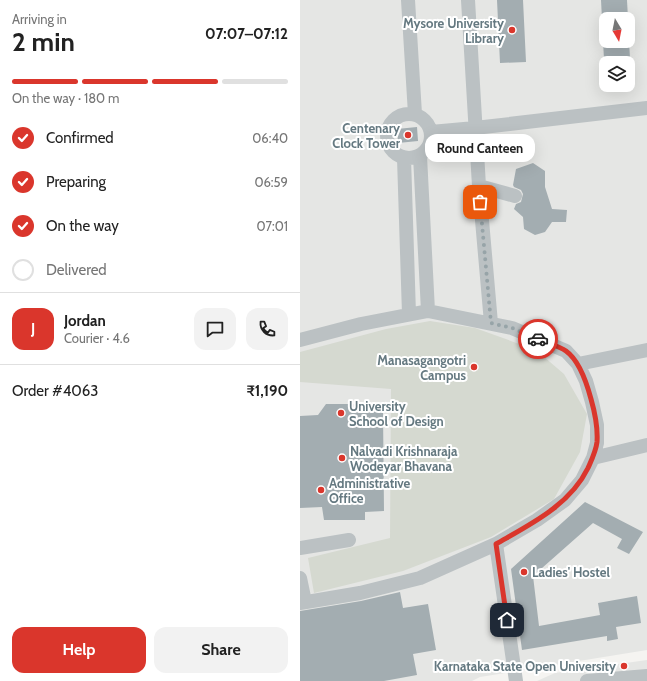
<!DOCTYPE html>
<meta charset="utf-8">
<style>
body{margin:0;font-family:Cabin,sans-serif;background:#f2f2f2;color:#222;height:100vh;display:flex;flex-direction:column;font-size:15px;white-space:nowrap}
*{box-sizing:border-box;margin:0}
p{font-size:13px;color:#767676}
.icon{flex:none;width:22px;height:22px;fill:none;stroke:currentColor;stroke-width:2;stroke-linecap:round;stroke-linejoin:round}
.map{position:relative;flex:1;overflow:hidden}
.drawer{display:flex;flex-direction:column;background:#fff;width:300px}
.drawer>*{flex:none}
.needle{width:26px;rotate:170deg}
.buttons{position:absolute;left:299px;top:12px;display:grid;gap:8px}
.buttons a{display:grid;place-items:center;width:36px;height:36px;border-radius:8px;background:#fff;box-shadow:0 4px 16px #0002;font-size:20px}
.pin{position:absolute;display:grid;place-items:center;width:34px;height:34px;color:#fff;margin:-17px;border-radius:8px;box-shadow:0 2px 6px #0006}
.courier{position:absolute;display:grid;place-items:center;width:40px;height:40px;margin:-20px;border:3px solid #da362c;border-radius:50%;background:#fff;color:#222;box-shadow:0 1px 5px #0007}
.bubble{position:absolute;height:28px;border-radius:12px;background:#fff;box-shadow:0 4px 16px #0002;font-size:13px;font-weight:800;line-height:28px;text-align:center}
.headline em{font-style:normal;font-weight:800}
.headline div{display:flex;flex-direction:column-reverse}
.headline{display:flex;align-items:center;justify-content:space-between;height:68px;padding:0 12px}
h1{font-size:26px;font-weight:800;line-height:30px}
.bar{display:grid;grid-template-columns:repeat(4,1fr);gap:6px 4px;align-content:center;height:48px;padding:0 12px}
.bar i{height:5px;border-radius:3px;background:#e0e0e0}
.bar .selected{background:#da362c}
.bar p{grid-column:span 4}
.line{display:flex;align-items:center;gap:10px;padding:0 12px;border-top:1px solid #e0e0e0}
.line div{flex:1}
.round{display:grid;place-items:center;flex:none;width:42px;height:42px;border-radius:12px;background:#f2f2f2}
ol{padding:0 12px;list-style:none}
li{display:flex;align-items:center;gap:12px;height:44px}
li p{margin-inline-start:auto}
li .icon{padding:4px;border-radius:50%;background:#da362c;color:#fff;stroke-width:4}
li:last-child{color:#767676}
li i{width:22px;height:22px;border:2px solid #e0e0e0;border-radius:50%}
.primary-button{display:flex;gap:8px;margin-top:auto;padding:8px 12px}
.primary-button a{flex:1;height:46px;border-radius:12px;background:#da362c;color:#fff;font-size:16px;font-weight:800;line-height:46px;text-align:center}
.primary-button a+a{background:#f2f2f2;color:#222}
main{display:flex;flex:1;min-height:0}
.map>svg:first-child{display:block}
</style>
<main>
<section class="drawer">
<div class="headline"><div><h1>2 min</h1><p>Arriving in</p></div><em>07:07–07:12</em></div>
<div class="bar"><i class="selected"></i><i class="selected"></i><i class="selected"></i><i></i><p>On the way · 180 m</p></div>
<ol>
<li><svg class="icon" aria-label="check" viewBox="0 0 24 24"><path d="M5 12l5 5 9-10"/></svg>Confirmed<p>06:40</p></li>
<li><svg class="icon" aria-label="check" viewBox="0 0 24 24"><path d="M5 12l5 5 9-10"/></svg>Preparing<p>06:59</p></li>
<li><svg class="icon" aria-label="check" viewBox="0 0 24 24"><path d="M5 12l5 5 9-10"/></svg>On the way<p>07:01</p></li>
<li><i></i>Delivered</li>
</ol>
<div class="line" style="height:72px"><b class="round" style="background:#da362c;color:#fff">J</b><div><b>Jordan</b><p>Courier · 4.6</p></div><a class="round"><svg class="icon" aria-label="chat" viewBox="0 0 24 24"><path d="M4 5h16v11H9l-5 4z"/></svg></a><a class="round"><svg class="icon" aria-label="phone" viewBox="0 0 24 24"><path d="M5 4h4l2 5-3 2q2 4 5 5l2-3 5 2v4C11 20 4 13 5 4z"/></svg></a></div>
<div class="line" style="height:52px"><div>Order #4063</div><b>₹1,190</b></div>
<div class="primary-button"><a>Help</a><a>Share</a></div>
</section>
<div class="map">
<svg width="347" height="681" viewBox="0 0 347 681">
<rect width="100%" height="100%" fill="#f5f4f1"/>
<!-- built -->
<path fill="#e5e6e4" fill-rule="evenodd" d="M0 0H347V650L180 677 172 681H0ZM306 19H328V41H306ZM306 63H328V85H306Z
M347 660V681H237L255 673Z"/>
<!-- green -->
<path fill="#d5d9d0" d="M130 321 175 328 236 350 264 374 287 414 280 452 254 499 191 537 103 571 14 593 8 558 90 538 91 389 0 382V352L86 329Z"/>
<!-- building -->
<path fill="#a3adb1" d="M197 0H223L226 62 200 63Z
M301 0H327L328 19H302Z
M303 41H329L330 58 304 59Z
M117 127 118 141 98 143 97 129Z
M233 163 245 171V187L252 209 267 210 266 222H252L245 232 235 235 224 229 223 217 214 209 216 204 221 202 223 194 221 190 214 187 213 185 216 169Z
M26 404H57L58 412 83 411 84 511 65 512V520H24L22 507 0 508V416L18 415Z
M285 502 343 532 329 554 317 548 322 539 293 523 233 576 239 626 300 615 298 603 337 596 341 623 316 627 318 639 307 641V636L222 650 211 569Z
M100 592 103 608 128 604 136 650 113 654 117 675 84 681H0V611L61 601Z"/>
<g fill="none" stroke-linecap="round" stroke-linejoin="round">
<!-- minor -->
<path stroke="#bbc1c3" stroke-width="14" d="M108 0 115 114
M168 0 179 186 191 323
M87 136a22 22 0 1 1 44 0a22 22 0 1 1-44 0Z
M131 132 175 128 347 108
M120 156 128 311
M104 158 109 314
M179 186 215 196
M0 340 61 324 128 311 212 328 266 351 278 364 286 381 292 402 297 425V443L293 458 282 480 265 500 237 520 196 544 120 578 60 593 0 603
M278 364 347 350
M293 458 347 445
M196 544 216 681
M0 548 49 540
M0 578 5 602
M287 681 347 676"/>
</g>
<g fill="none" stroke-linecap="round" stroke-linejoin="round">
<!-- done -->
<path stroke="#97a4a8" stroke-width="4" stroke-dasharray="0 7.2" d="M180 202 191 323 212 328 238 339"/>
<!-- route -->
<path stroke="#da362c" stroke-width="5" d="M207 620 196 544C231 524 270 505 288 468 292 459 296 451 297 442 298 427 295 413 291 399 287 384 280 361 266 351 259 346 247 343 238 339"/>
</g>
<!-- markers -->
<g fill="#da362c" stroke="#fff" stroke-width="1.5">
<circle cx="212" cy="30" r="4"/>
<circle cx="108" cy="135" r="4"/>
<circle cx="174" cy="367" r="4"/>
<circle cx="41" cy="413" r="4"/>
<circle cx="42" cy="458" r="4"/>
<circle cx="21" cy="490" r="4"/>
<circle cx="224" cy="572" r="4"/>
<circle cx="324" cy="666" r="4"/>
</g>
<g text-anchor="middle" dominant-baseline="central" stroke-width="4" stroke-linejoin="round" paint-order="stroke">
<!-- poi labels -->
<g font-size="13" font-weight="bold" fill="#657981" stroke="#fff" text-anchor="end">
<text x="204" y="23">Mysore University<tspan x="204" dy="15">Library</tspan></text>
<text x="100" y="128">Centenary<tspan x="100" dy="15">Clock Tower</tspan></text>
<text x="166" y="360">Manasagangotri<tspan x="166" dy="15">Campus</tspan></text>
<text x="49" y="406" text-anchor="start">University<tspan x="49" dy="15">School of Design</tspan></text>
<text x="50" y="451" text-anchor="start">Nalvadi Krishnaraja<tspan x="50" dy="15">Wodeyar Bhavana</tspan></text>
<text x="29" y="483" text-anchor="start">Administrative<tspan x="29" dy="15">Office</tspan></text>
<text x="232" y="572" text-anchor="start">Ladies' Hostel</text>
<text x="316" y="666">Karnataka State Open University</text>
</g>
</g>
</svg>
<div class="buttons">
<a><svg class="needle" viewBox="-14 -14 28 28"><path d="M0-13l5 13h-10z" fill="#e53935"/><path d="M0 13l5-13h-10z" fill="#767676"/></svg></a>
<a><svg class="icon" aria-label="layers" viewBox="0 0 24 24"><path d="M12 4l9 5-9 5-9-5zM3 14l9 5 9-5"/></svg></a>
</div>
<div class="pin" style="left:180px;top:202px;background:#ea580c"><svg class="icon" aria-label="bag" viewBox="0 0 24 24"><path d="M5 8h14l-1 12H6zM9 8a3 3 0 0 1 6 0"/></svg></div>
<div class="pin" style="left:207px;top:620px;background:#1f2937"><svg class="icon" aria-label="home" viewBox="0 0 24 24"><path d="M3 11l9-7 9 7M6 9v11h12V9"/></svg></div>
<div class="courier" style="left:238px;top:339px"><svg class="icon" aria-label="car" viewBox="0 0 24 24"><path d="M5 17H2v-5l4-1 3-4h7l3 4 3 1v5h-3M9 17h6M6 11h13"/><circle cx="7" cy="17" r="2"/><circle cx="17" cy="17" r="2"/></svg></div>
<div class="bubble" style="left:125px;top:134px;width:110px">Round Canteen</div>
</div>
</main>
